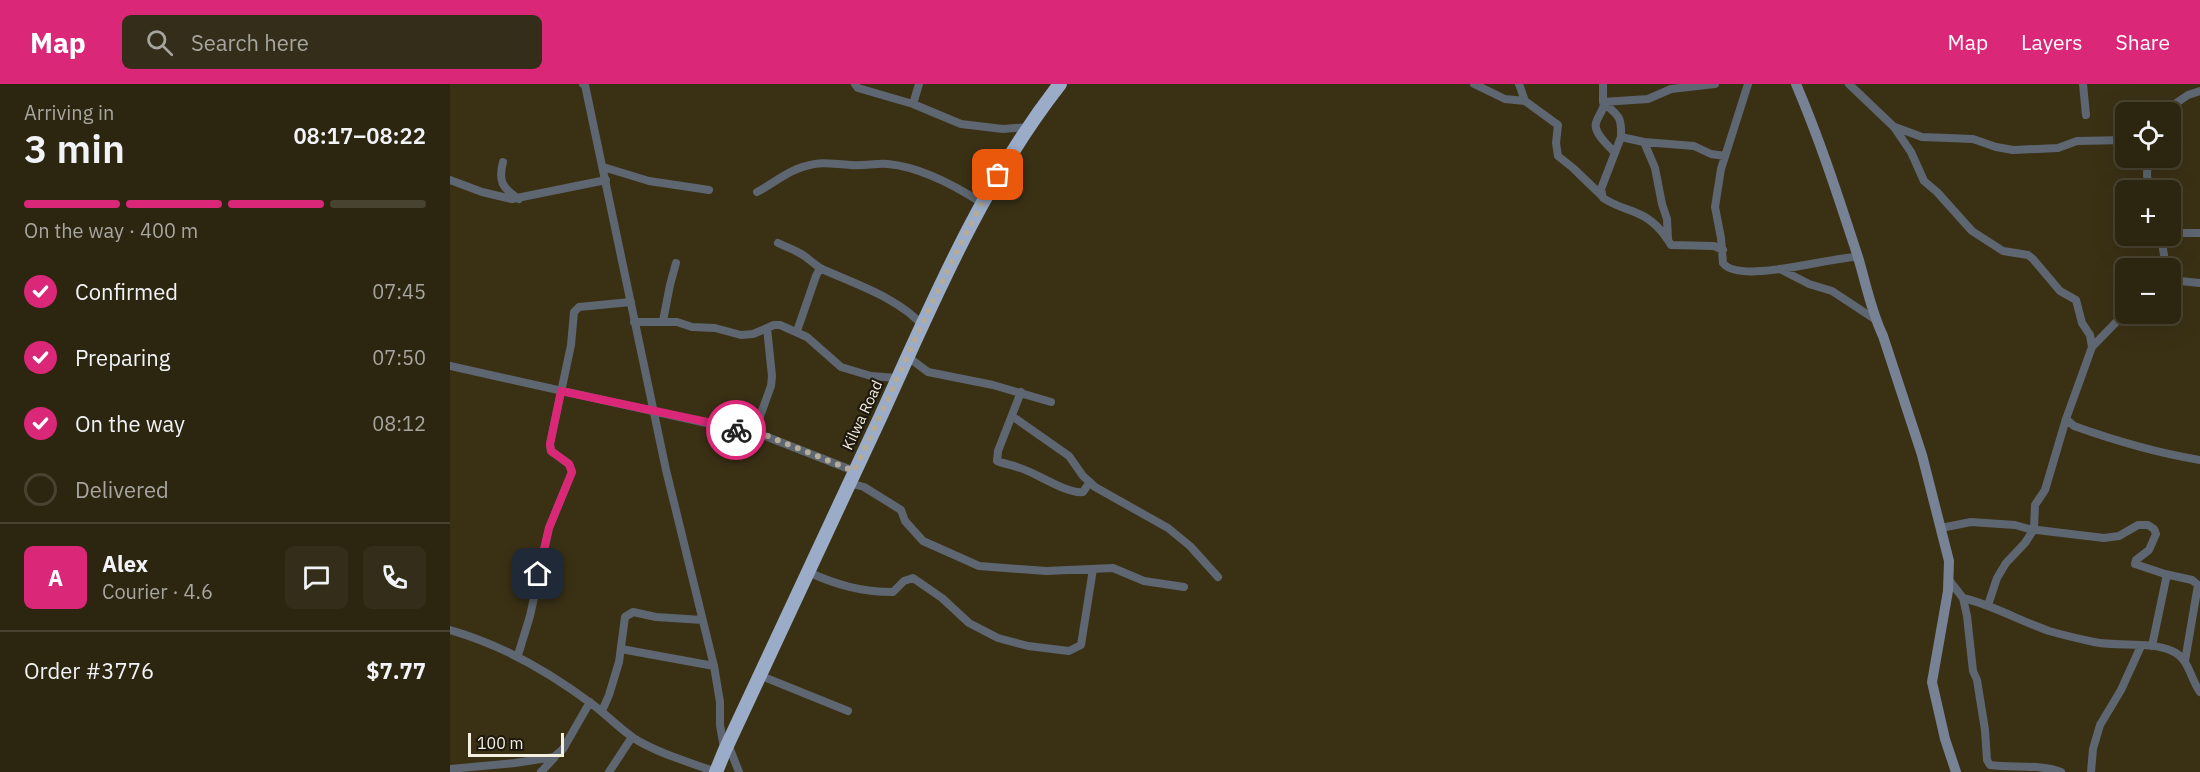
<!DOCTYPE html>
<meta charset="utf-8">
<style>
body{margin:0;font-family:"IBM Plex Sans",sans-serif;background:#342d19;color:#f1f3f6;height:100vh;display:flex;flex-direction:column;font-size:22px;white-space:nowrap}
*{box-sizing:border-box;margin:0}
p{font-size:20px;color:#a6a59f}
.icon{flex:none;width:33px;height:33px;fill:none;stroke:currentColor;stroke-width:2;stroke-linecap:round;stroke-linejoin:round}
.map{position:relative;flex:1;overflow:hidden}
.drawer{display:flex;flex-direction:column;background:#2c2510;width:450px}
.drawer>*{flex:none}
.controls{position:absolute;left:1665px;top:18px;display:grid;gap:12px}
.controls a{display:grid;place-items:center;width:66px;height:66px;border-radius:9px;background:#2c2510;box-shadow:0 6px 24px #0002,0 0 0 2px #484230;font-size:30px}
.scale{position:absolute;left:18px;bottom:15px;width:96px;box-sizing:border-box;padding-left:6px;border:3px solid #f5efdf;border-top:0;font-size:16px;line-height:21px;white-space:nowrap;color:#f5efdf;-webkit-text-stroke:4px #1e190e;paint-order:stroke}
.pin{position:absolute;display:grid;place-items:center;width:51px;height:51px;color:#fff;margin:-26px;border-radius:12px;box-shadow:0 3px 9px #0006}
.courier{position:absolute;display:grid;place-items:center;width:60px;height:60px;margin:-30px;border:4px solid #db2777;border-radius:50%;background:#fff;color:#222;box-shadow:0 2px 8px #0007}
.overview em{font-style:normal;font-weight:600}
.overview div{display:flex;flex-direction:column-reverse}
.overview{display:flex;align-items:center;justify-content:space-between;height:102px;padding:0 24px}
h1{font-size:39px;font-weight:600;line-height:45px}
.bar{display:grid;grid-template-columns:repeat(4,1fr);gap:9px 6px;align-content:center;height:72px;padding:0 24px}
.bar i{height:8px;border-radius:4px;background:#484230}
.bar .selected{background:#db2777}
.bar p{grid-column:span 4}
.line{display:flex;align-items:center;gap:15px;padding:0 24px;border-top:2px solid #484230}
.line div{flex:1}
.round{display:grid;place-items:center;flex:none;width:63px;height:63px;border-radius:9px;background:#342d19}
ol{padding:0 24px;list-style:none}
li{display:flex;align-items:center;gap:18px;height:66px}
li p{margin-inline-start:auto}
li .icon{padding:6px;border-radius:50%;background:#db2777;color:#fff;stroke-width:4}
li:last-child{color:#a6a59f}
li i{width:33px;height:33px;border:3px solid #484230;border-radius:50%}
header{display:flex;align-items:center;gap:36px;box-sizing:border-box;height:84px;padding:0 30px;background:#db2777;color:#fff}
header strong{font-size:28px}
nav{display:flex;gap:33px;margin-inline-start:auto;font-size:21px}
.search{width:420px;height:54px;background:#342d19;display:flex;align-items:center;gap:15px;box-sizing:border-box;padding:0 21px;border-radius:9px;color:#a6a59f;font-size:22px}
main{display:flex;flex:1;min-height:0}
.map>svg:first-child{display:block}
</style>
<header>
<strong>Map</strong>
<div class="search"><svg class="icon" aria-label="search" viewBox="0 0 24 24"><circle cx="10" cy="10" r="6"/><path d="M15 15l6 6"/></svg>Search here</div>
<nav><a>Map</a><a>Layers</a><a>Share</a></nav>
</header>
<main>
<section class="drawer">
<div class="overview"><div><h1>3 min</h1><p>Arriving in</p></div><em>08:17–08:22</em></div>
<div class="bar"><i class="selected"></i><i class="selected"></i><i class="selected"></i><i></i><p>On the way · 400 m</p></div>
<ol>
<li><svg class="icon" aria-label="check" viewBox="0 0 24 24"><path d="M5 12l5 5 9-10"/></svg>Confirmed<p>07:45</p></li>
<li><svg class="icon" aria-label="check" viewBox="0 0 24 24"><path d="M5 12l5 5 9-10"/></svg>Preparing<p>07:50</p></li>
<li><svg class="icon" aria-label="check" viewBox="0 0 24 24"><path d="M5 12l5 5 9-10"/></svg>On the way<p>08:12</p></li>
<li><i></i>Delivered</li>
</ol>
<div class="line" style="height:108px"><b class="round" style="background:#db2777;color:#fff">A</b><div><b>Alex</b><p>Courier · 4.6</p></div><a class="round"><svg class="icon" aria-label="chat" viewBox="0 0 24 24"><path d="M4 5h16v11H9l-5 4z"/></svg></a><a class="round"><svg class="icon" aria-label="phone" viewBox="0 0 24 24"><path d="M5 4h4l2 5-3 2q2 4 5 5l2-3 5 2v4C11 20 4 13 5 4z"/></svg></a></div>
<div class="line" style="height:78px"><div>Order #3776</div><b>$7.77</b></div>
</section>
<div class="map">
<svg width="1750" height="688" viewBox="0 0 1750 688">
<rect width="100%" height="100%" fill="#3a3115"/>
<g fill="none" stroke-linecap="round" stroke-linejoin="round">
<!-- street -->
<path stroke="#5e6671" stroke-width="8" d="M133 0 135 1 216 386 264 582 270 618V641L274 664
M405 0 408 4 463 20 511 40 553 45 579 43
M1024 0 1055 15 1075 17
M1069 0 1075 17 1108 41 1106 59 1108 72 1123 84 1151 111
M1153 0V18C1167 32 1172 30 1171 53L1194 58 1205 84 1212 120 1217 135 1218 155
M1298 0 1271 85 1265 123 1271 154 1273 179C1289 201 1380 173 1407 173
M1399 0 1444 43 1461 68 1474 97 1487 108 1522 147 1553 167 1578 171 1583 175 1610 207 1626 216 1632 239 1640 251 1642 263
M1633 0 1636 31
M1153 18 1198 15 1221 5 1265 0
M463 20 469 0
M1154 20C1153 28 1148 31 1146 39 1143 49 1159 62 1165 69
M1713 28 1738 11 1750 7
M1445 43 1472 53 1523 55 1546 63 1563 66 1608 64 1627 57 1676 56
M1171 53 1151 105 1153 114C1167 123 1176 124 1189 130 1203 136 1214 149 1221 161L1264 162 1273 166
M1194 58 1244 62 1261 70 1275 72
M1698 74 1697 91 1699 106
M53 78C48 97 52 104 69 115
M153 83 199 97 259 106
M0 96 32 108 62 115 156 96
M307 108C321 101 332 91 347 85 370 76 379 80 401 81 414 82 426 79 438 80 471 83 504 101 532 119
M1720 149H1750
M1711 152 1716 184
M328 159C336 163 345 166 353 171 359 175 365 181 372 185 405 200 449 214 473 242
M1330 185 1359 200 1382 207 1426 236
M1720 196 1750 199
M213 237 220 201 226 179
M184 238H227L242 243 265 244 291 251 303 250 324 241H330L357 253 391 283 421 292 448 294
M347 247 366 192 370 184
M458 273 478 288 543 301 601 318
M0 282 315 352 404 387
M571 308 548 367 547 377C554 380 563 381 570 384 587 389 616 410 633 408L640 398
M562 332 619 372 633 392 645 403 718 444 740 462 768 493
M1616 335 1624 342C1666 357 1707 369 1750 376
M304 349 321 302 322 292 317 244
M399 399 414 403 451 426 455 437 473 457 529 482 596 487 663 484 694 497 734 503
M1491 444 1521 438 1565 441 1579 445 1654 454 1669 452 1688 441H1698L1704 445 1706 450 1699 466 1686 476 1685 480 1715 490 1716 495 1702 562
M358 488C387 501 411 508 443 508L454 497 463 494 492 514 519 539 548 554 578 562 619 567 631 561 643 485
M1715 490 1742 496 1748 501 1735 577
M1499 496 1513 514 1517 532 1523 587 1527 596 1535 646 1537 676 1540 681C1562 684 1592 680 1611 688
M1513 514C1543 521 1570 537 1599 547 1613 551 1630 555 1644 558 1668 563 1701 557 1722 567 1739 574 1740 594 1750 608
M1538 521 1547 494 1556 479 1575 459 1584 445 1585 421 1595 406 1616 335 1642 263 1676 228
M0 546C53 561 98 587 142 620 157 631 170 645 185 655 210 670 239 678 266 688
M171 565 264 582
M68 571 80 532 99 444 122 388 119 380 101 367 100 360 121 261 124 228 129 223 181 218
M309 591 398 627
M152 627 159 611 169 578 175 533 183 528 206 533 252 536
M278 660 289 688
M0 685 65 679 104 673 113 665 140 618
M91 688 104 674
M159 688 182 653
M1641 688 1643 665 1650 641 1671 606 1691 562"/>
<!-- secondary -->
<path stroke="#778294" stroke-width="10" d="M1346 0C1370 56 1389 115 1408 173 1416 200 1421 227 1433 252L1472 371 1499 477 1498 507 1482 598 1495 655 1506 688"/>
<!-- highway -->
<path stroke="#9aacc8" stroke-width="14" d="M266 688 275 666C327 556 378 446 429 336 482 220 531 101 610 0"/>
</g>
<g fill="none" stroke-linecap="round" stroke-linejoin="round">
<!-- done -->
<path stroke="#b4ac98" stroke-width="6" stroke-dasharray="0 10.8" d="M286 346 315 351 404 387C452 288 493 186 548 91"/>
<!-- route -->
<path stroke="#db2777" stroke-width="8" d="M88 490 99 444 122 388 119 380 101 367 100 360 111 307 257 338 286 346"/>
</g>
<g text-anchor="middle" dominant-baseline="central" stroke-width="4.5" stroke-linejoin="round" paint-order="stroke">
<!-- street labels -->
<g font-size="15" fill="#f5efdf" stroke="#1e190e">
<text transform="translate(412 331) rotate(-65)">Kilwa Road</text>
</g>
</g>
</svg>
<div class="controls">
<a><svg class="icon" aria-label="locate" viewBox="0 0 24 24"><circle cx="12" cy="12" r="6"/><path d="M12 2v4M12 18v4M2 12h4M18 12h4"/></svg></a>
<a>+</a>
<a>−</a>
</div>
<div class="scale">100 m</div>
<div class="pin" style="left:548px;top:91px;background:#ea580c"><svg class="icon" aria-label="bag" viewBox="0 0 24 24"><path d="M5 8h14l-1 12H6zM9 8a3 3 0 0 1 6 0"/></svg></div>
<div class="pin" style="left:88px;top:490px;background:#1f2937"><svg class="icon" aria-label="home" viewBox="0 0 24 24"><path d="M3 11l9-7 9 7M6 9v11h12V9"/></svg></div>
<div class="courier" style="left:286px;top:346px"><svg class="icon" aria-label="bike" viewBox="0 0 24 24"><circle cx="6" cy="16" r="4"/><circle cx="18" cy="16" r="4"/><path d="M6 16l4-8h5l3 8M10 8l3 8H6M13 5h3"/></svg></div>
</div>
</main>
